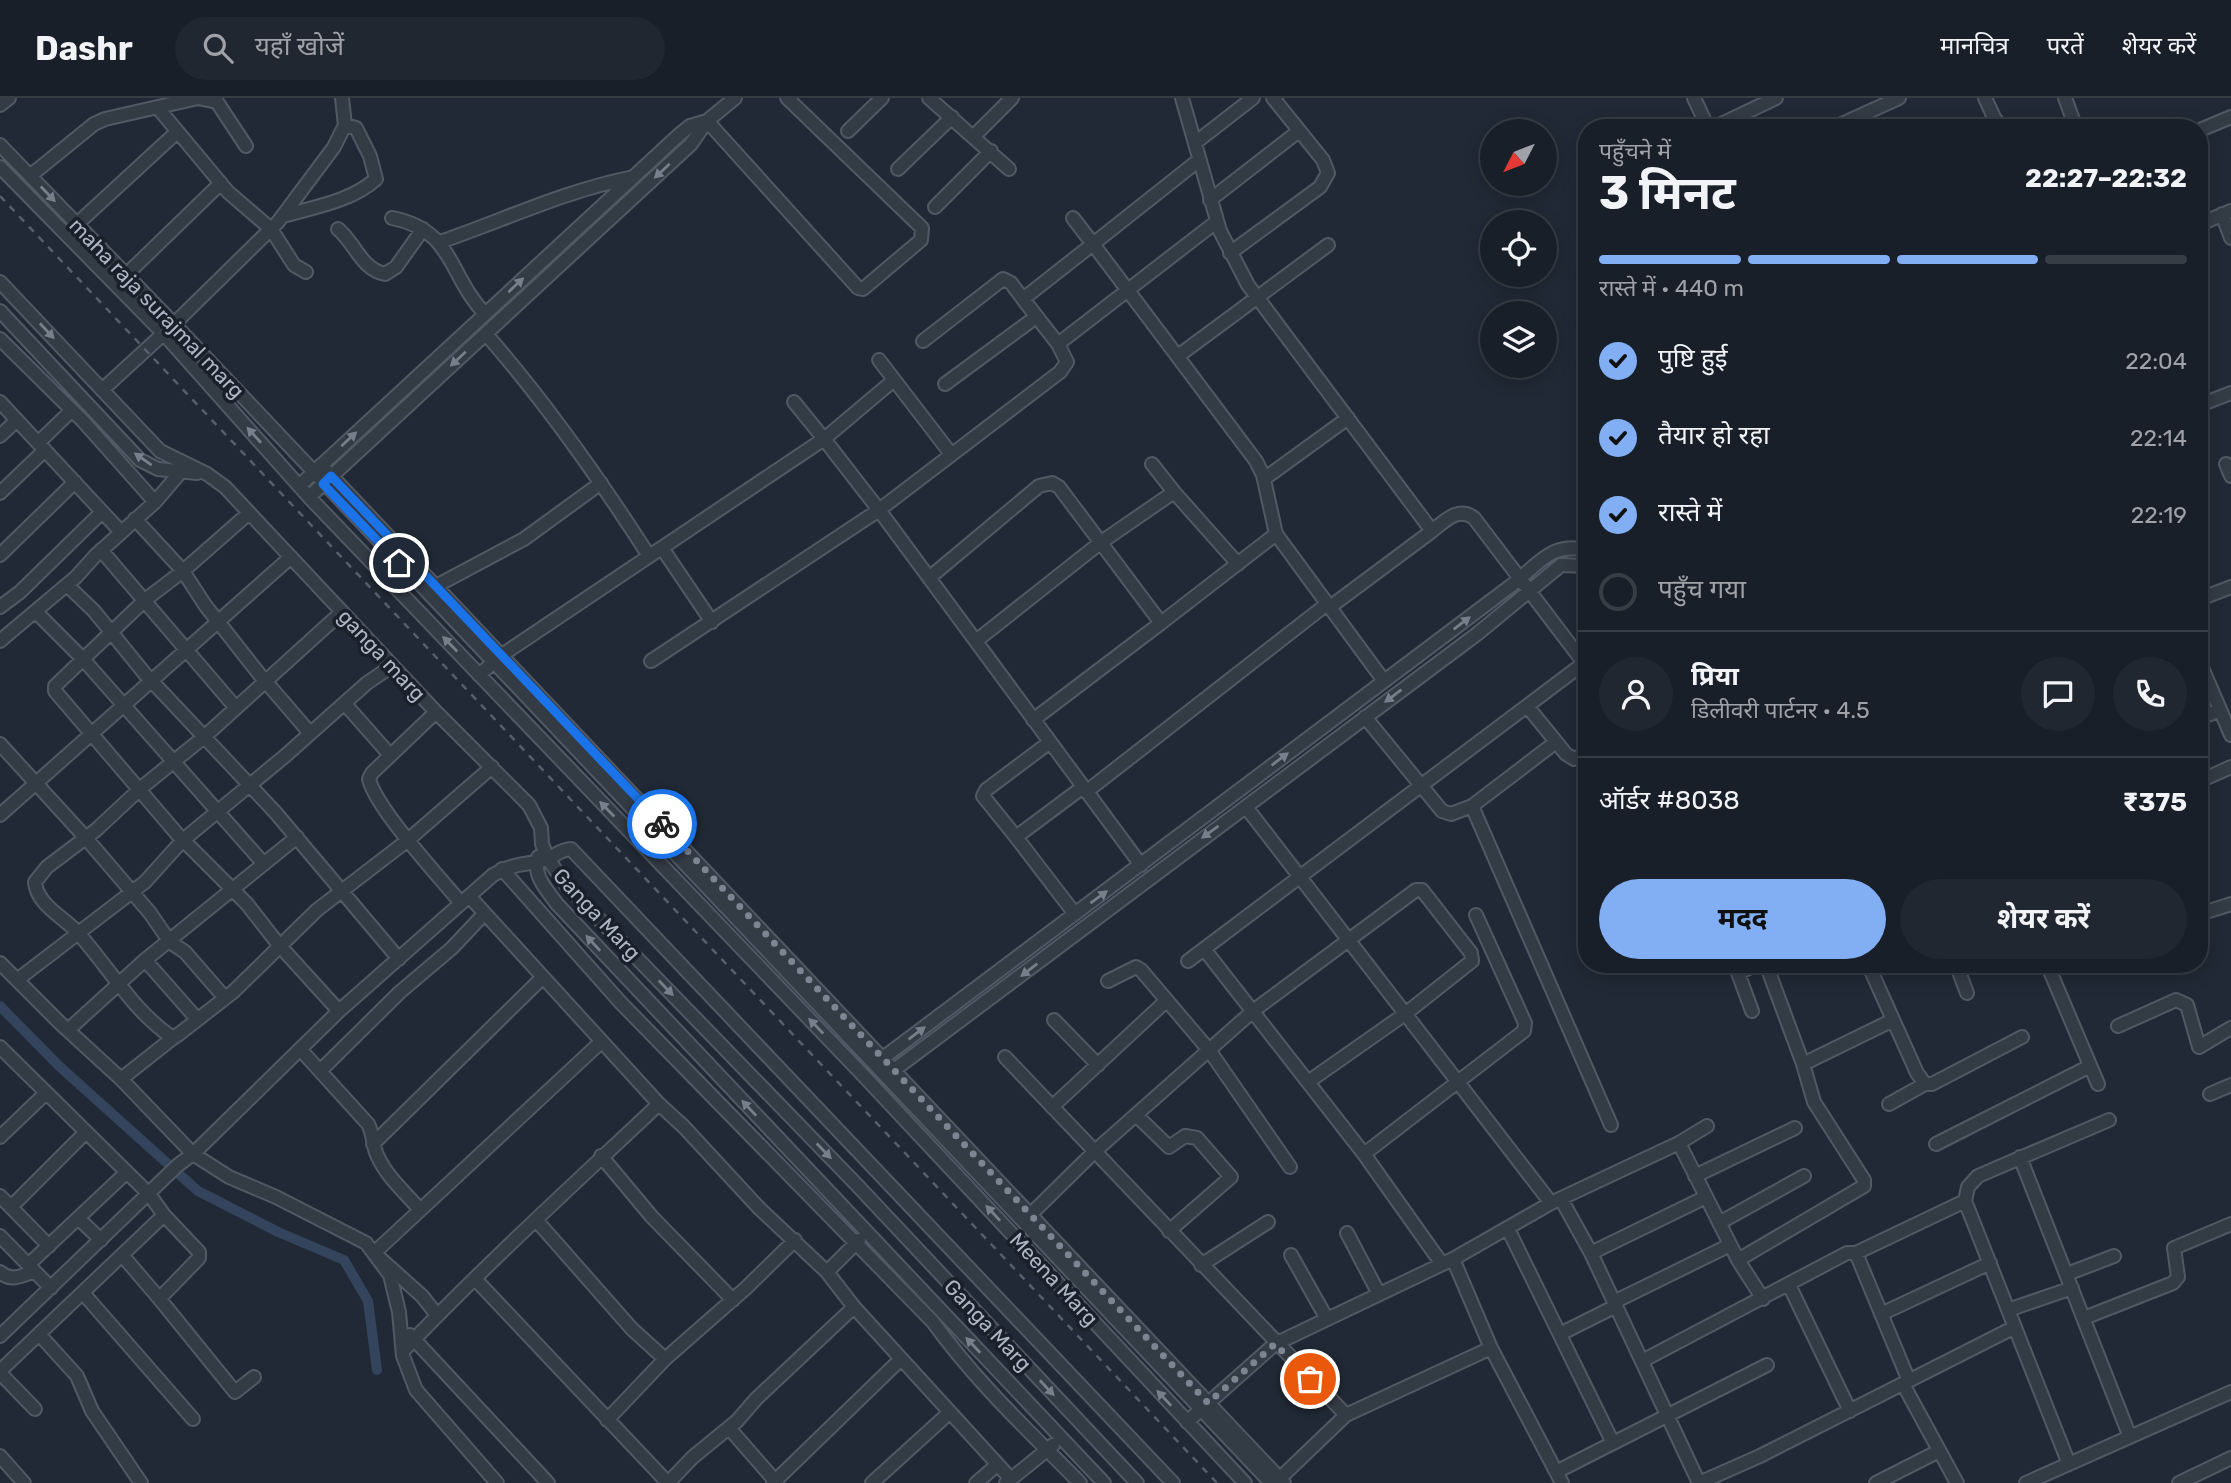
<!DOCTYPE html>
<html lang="hi">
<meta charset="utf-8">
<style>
body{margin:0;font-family:Rubik,"Noto Sans Devanagari",sans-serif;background:#212730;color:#f1f3f6;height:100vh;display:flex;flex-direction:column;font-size:26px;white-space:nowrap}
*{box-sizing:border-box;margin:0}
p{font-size:23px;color:#9fa2a8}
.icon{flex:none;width:38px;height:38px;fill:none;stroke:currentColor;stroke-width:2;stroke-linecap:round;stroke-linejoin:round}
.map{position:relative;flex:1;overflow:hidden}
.details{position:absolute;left:1578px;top:21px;width:630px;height:854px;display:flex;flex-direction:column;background:#181f28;border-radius:28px;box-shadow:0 4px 18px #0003,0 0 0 2px #363d45}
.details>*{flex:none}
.needle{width:46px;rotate:228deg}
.buttons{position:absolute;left:1480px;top:21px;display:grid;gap:14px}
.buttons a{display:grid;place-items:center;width:77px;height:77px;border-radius:50%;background:#181f28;box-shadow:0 4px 18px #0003,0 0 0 2px #363d45;font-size:35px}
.pin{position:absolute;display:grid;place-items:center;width:60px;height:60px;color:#fff;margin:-30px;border:4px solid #fff;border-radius:50%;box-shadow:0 2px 7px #0007}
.courier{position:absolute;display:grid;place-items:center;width:70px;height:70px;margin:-35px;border:5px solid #1a73e8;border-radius:50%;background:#fff;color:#222;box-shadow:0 2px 9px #0007}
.summary em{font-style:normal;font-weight:700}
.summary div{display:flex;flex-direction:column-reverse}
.summary{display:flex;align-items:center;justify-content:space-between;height:119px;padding:0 21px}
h1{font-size:46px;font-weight:700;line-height:52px}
.bar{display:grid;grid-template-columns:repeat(4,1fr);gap:10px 7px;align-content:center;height:84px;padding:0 21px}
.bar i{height:9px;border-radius:5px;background:#363d45}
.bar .current{background:#82aff3}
.bar p{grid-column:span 4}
.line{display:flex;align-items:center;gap:18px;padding:0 21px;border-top:2px solid #363d45}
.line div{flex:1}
.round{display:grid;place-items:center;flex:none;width:74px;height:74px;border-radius:37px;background:#212730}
ol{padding:0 21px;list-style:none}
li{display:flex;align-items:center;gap:21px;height:77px}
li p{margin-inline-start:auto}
li .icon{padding:7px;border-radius:50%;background:#82aff3;color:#111;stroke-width:4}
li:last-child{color:#9fa2a8}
li i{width:38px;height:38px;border:4px solid #363d45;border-radius:50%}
.cta{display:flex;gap:14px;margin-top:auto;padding:14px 21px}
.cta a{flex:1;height:80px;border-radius:42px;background:#82aff3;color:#111;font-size:28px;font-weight:700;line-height:80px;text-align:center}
.cta a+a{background:#212730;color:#f1f3f6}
header{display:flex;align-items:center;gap:42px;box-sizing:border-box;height:98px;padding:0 35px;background:#181f28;border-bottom:2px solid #363d45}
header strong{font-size:33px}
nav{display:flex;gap:38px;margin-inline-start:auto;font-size:24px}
.search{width:490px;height:63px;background:#212730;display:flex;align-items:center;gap:18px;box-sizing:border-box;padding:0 24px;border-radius:38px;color:#9fa2a8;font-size:26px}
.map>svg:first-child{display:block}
</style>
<header>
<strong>Dashr</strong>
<div class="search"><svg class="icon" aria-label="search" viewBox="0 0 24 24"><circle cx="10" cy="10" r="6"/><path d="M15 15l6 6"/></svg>यहाँ खोजें</div>
<nav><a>मानचित्र</a><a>परतें</a><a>शेयर करें</a></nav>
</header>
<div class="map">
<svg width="2231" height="1385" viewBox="0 0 2231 1385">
<rect width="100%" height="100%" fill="#202935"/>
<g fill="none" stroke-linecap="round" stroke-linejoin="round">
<!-- canal -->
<path stroke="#34445c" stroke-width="10" d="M0 908 59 968 168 1066
M180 1077 198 1093 278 1134 344 1162 368 1203 377 1272"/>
<defs>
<path id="minor" d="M929 0 1009 71
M1182 0 1220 133 1248 187 1432 433C1445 423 1458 408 1474 420L1587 569
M1694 0 1708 30
M1985 0 1999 30
M2065 0 2076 30
M0 7 9 0
M158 10 228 94 271 131 294 167 306 174
M707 23 858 190 863 191 921 142 922 130 787 0
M1713 30 1776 0
M1833 30 1899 0
M1979 30 1996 22
M2200 32 2231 19
M848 33 882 0
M974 38 1012 0
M1195 45 1253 0
M0 47 174 226 1271 1385
M1199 62 1093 146 1256 363 1263 377 1276 436 1384 583
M0 69 164 236 309 399 863 977 1245 1385
M898 71 952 19
M30 78 94 26 105 21 198 0 217 4 246 48
M1210 102 1299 33
M935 109 991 53
M2222 116 2231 140
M283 118C314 109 352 103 376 81L370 58 356 30 345 27
M392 120C454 132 448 177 485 216
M77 126 177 34
M2200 126 2231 113
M338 131C355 145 361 171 385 176L396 169 423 131
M440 144C504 122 567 92 634 79
M1230 155 1320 89 1328 75 1323 62 1273 0
M126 177 221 85
M0 184 160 353 207 376 225 389 436 614 529 707 541 730 542 746 548 761 566 787 856 1086 1137 1385
M0 213 140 362 158 371 197 375
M486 236C547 306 599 380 649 458
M0 241 83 323 155 404
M923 243 1003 181 1011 185 1023 201
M1058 246 1023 201 1093 146 1073 120
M1178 258 1328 147
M879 262 951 356
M894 282 824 341 879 412 1060 274 1067 264 1058 246 1216 124
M945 286 1036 219
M102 292 174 226 278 124 334 49 345 27 342 0
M0 304 121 434
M2200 307 2231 295
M0 338 17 322
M38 345 72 312
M1152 366 1174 394
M2226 366 2231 378
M321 367 1284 1385
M1264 381 1348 320
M299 388 680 36 690 28 707 23
M0 395 45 352
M309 399 691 46 707 23 735 0
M249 415 183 473 145 502 55 588V593L178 737 247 806 279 847 339 913
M135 421 183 473 205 507 260 577 310 635
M662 450 712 524
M101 452 236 610
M0 457 75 384
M929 480 1039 388 1052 385 1059 389 1161 525 1033 622
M67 487 94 513 145 576 275 714 399 861
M436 488 524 441 601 385
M2200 501 2231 489
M0 509 20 494 102 414
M1330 509 1432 433
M36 514 82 560 264 766
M342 514 204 639 141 690 96 732 47 769 35 784C37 808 66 820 79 836 110 871 133 913 173 940L179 936 233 894 317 812 408 742 492 669
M1161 525 1276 436
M0 543 76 479 95 458 155 404 184 370
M976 543 1100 445 1174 394 1238 466
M651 563 879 412 1141 767
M2200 565 2231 637
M479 577 502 557 824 341 794 304
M345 606 390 657
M1527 608 1566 656 1574 661 1587 655
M436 614 372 675 369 681C375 709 440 780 461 805
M1365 619 1442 713 1451 716 1472 708
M2200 620 2220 612
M1556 644 1472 708 1611 1027
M0 646 85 739 150 815 170 844 185 854 225 900
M2200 683 2231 669
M1086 694 1327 506
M1246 709 1551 1105
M0 717 291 459
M1016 739 983 698 986 692 1050 644
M538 759C532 777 547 792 557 806L1104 1385
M502 771 621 905 933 1224C978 1286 1027 1331 1080 1385
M469 798 659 1006 684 1029 759 1110 827 1174 854 1209 1011 1381
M1075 816 1016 739 1083 689
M2200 816 2231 806
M1204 851 1364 1056 1524 933 1525 925 1476 817
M145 862 197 921
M1188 863 1584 565
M0 865 60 925 121 981 193 1056 229 1079 276 1099 366 1145 390 1177 399 1214 403 1258 416 1292 497 1385
M1735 866 1738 875 1758 866
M1868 866 1917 975 1925 986H1932L2022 939
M1956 866 1967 895
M2047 866 2098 986
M1738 875 1752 913
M17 882 145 784 183 742 285 658 367 585 392 568
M1108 883 1136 869 1141 872 1209 952 1290 1069
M1054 922 1098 967
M2118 928 2176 902 2187 907 2199 949 2231 930
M68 932 145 862 297 739
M0 949 149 1096 164 1117 0 1273
M300 951 368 1026C374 1037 372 1048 378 1059 387 1079 406 1095 420 1112
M1005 959 1346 1317
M879 963 1512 487C1539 466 1550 444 1587 452
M1803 966 1893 922
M321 972 400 894 452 850 484 816
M890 975 1477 536 1561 467 1587 468
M121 981 173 940
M2210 996 2231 987
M1889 1006 1925 986
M1052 1009 1166 903
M1136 1017 1169 1049 1185 1038 1197 1040 1231 1079 1169 1133
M0 1039 46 995
M1679 1045 1738 1162 1763 1201
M373 1046 543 879
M1936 1046 2090 968
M1364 1056 1442 1166
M601 1058 652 1119 733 1202
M2020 1059 2130 1339
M1695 1078 1795 1030
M0 1098 49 1148
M1561 1101 1591 1155 1699 1385
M11 1109 86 1034
M78 1120 101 1142
M1027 1120 1094 1054 1253 913 1416 792H1422L1471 855 1472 863 1405 916 1308 984
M536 1122 632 1231 665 1261
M1719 1125 1804 1078
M1508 1131 1613 1345
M1347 1135 1379 1196
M0 1138 51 1190
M1591 1155 1706 1099
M122 1157 158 1199 162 1198 199 1160V1154L164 1117
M1291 1157 1327 1221
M1453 1161 1491 1250 1562 1385
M1738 1162 1864 1088V1082L1814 1004 1803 966 1766 866
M28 1167 127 1074
M1201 1167 1268 1124
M0 1174C11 1184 22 1178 34 1173
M827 1174 859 1142
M2067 1176 2114 1158
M476 1182 668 1385 693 1359 737 1323 756 1301 854 1209
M1789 1187 1850 1313
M83 1195 193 1321
M158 1199 235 1294 254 1279
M1614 1204 1730 1147
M2008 1212 2072 1190
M1881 1216 1990 1165
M437 1217 422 1198 374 1155 601 944
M2084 1220 2173 1185 2178 1179 2174 1150 2231 1126
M39 1236 77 1278 92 1313 141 1385
M1560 1236 1616 1208
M410 1237 548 1385
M0 1238 178 1067 193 1056 339 913 493 777C510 766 525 767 544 762 554 759 561 751 571 751L1173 1385
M403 1253C484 1168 573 1087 659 1006
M1642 1263 1847 1155H1856
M0 1275 35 1311
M1909 1283 1856 1155 1965 1103
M1903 1286 1957 1385
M607 1322 665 1261 746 1190 795 1142
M1187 1324 1275 1246 1453 1161 1551 1105 1679 1045 1707 1028
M729 1330 777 1385
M0 1358 24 1385
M2069 1366 1965 1103 1968 1089 1978 1078 2109 1022
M1556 1374 1767 1267
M773 1385 901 1261
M872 1385 949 1315
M976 1385 997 1367
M1006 1385 1053 1347
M1275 1385 1346 1317 1491 1250
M1699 1385 1760 1358 2015 1229
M1876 1385 1939 1353
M2026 1385 2231 1294
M2179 1385 2231 1360"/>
</defs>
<!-- minor casing -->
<use href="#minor" stroke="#515964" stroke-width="16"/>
<!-- minor -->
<use href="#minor" stroke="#333b45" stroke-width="12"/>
<!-- rail -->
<path stroke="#555f6d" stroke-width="2.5" stroke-dasharray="7 7" stroke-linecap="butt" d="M0 98 1217 1385"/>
</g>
<!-- one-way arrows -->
<defs><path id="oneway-solid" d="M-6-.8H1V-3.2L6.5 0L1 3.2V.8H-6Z" transform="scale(1.75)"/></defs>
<g fill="#767f8a">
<use href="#oneway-solid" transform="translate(662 73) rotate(137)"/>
<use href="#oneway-solid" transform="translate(48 96) rotate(46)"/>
<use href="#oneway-solid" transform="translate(516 187) rotate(-43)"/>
<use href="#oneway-solid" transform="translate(47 233) rotate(47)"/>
<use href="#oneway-solid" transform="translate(458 261) rotate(137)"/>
<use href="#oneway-solid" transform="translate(254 337) rotate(-132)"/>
<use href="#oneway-solid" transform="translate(349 341) rotate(-43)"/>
<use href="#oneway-solid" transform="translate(143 361) rotate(-145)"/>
<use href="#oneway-solid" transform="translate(1462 525) rotate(-37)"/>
<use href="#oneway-solid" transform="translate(450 546) rotate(-134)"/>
<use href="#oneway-solid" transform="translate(1393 598) rotate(143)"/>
<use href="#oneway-solid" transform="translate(1280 661) rotate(-37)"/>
<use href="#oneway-solid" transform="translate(607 711) rotate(-134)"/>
<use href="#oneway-solid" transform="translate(1210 734) rotate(144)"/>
<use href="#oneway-solid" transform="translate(1099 799) rotate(-36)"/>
<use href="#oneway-solid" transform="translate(593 845) rotate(-133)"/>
<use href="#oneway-solid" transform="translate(1029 872) rotate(142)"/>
<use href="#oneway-solid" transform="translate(666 890) rotate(46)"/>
<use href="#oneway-solid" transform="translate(816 928) rotate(-134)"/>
<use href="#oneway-solid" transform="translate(917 935) rotate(-37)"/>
<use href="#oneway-solid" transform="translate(749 1010) rotate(-133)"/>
<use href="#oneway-solid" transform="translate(824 1053) rotate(46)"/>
<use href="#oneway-solid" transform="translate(993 1115) rotate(-133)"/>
<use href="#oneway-solid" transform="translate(973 1247) rotate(-133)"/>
<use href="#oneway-solid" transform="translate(1047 1290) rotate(47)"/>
<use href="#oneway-solid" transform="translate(1164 1300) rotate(-133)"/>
</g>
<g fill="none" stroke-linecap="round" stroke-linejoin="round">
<!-- done -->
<path stroke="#7c8591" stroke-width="7" stroke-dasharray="0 12.6" d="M662 726 1208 1305 1275 1246 1310 1281"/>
<!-- route -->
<path stroke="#1a73e8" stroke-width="9" d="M399 465 323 386 331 378 662 726"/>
</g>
<g text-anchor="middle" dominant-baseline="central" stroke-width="7" stroke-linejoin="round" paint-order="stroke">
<!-- street labels -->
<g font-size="21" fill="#adb6c3" stroke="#19202a">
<text transform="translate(157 210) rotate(46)">maha raja surajmal marg</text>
<text transform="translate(382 557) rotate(47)">ganga marg</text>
<text transform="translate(597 816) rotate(47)">Ganga Marg</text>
<text transform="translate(1054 1181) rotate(47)">Meena Marg</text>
<text transform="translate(988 1227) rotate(47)">Ganga Marg</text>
</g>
</g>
</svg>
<div class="buttons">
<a><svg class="needle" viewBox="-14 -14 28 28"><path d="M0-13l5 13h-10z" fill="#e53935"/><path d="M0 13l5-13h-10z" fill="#9fa2a8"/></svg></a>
<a><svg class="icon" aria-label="locate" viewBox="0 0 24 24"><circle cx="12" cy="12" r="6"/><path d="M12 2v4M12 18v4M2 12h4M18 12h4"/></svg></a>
<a><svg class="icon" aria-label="layers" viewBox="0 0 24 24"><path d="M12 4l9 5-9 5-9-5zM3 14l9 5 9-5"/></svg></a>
</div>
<div class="pin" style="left:1310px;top:1281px;background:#ea580c"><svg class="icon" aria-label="bag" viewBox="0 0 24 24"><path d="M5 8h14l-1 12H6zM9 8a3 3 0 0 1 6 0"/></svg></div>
<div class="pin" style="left:399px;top:465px;background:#1f2937"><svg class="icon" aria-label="home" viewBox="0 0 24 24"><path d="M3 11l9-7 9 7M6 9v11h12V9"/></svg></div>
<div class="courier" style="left:662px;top:726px"><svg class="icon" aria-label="bike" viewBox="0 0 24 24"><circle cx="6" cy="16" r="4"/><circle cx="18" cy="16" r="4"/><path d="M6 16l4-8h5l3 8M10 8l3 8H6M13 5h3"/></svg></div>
<section class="details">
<div class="summary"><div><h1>3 मिनट</h1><p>पहुँचने में</p></div><em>22:27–22:32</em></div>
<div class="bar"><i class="current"></i><i class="current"></i><i class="current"></i><i></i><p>रास्ते में · 440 m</p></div>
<ol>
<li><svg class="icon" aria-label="check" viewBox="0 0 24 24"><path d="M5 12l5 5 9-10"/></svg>पुष्टि हुई<p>22:04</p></li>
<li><svg class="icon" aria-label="check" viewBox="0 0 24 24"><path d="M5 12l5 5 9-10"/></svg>तैयार हो रहा<p>22:14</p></li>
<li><svg class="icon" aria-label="check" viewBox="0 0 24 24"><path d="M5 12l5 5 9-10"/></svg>रास्ते में<p>22:19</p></li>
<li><i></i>पहुँच गया</li>
</ol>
<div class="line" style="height:126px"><a class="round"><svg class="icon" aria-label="person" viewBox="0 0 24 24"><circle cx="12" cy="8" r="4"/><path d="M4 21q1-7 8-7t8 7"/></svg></a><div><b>प्रिया</b><p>डिलीवरी पार्टनर · 4.5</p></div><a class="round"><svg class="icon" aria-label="chat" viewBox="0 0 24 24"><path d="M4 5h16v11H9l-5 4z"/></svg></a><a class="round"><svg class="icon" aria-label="phone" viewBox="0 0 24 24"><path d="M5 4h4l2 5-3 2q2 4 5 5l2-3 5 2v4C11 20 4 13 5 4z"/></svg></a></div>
<div class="line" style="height:91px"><div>ऑर्डर #8038</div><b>₹375</b></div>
<div class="cta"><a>मदद</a><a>शेयर करें</a></div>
</section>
</div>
